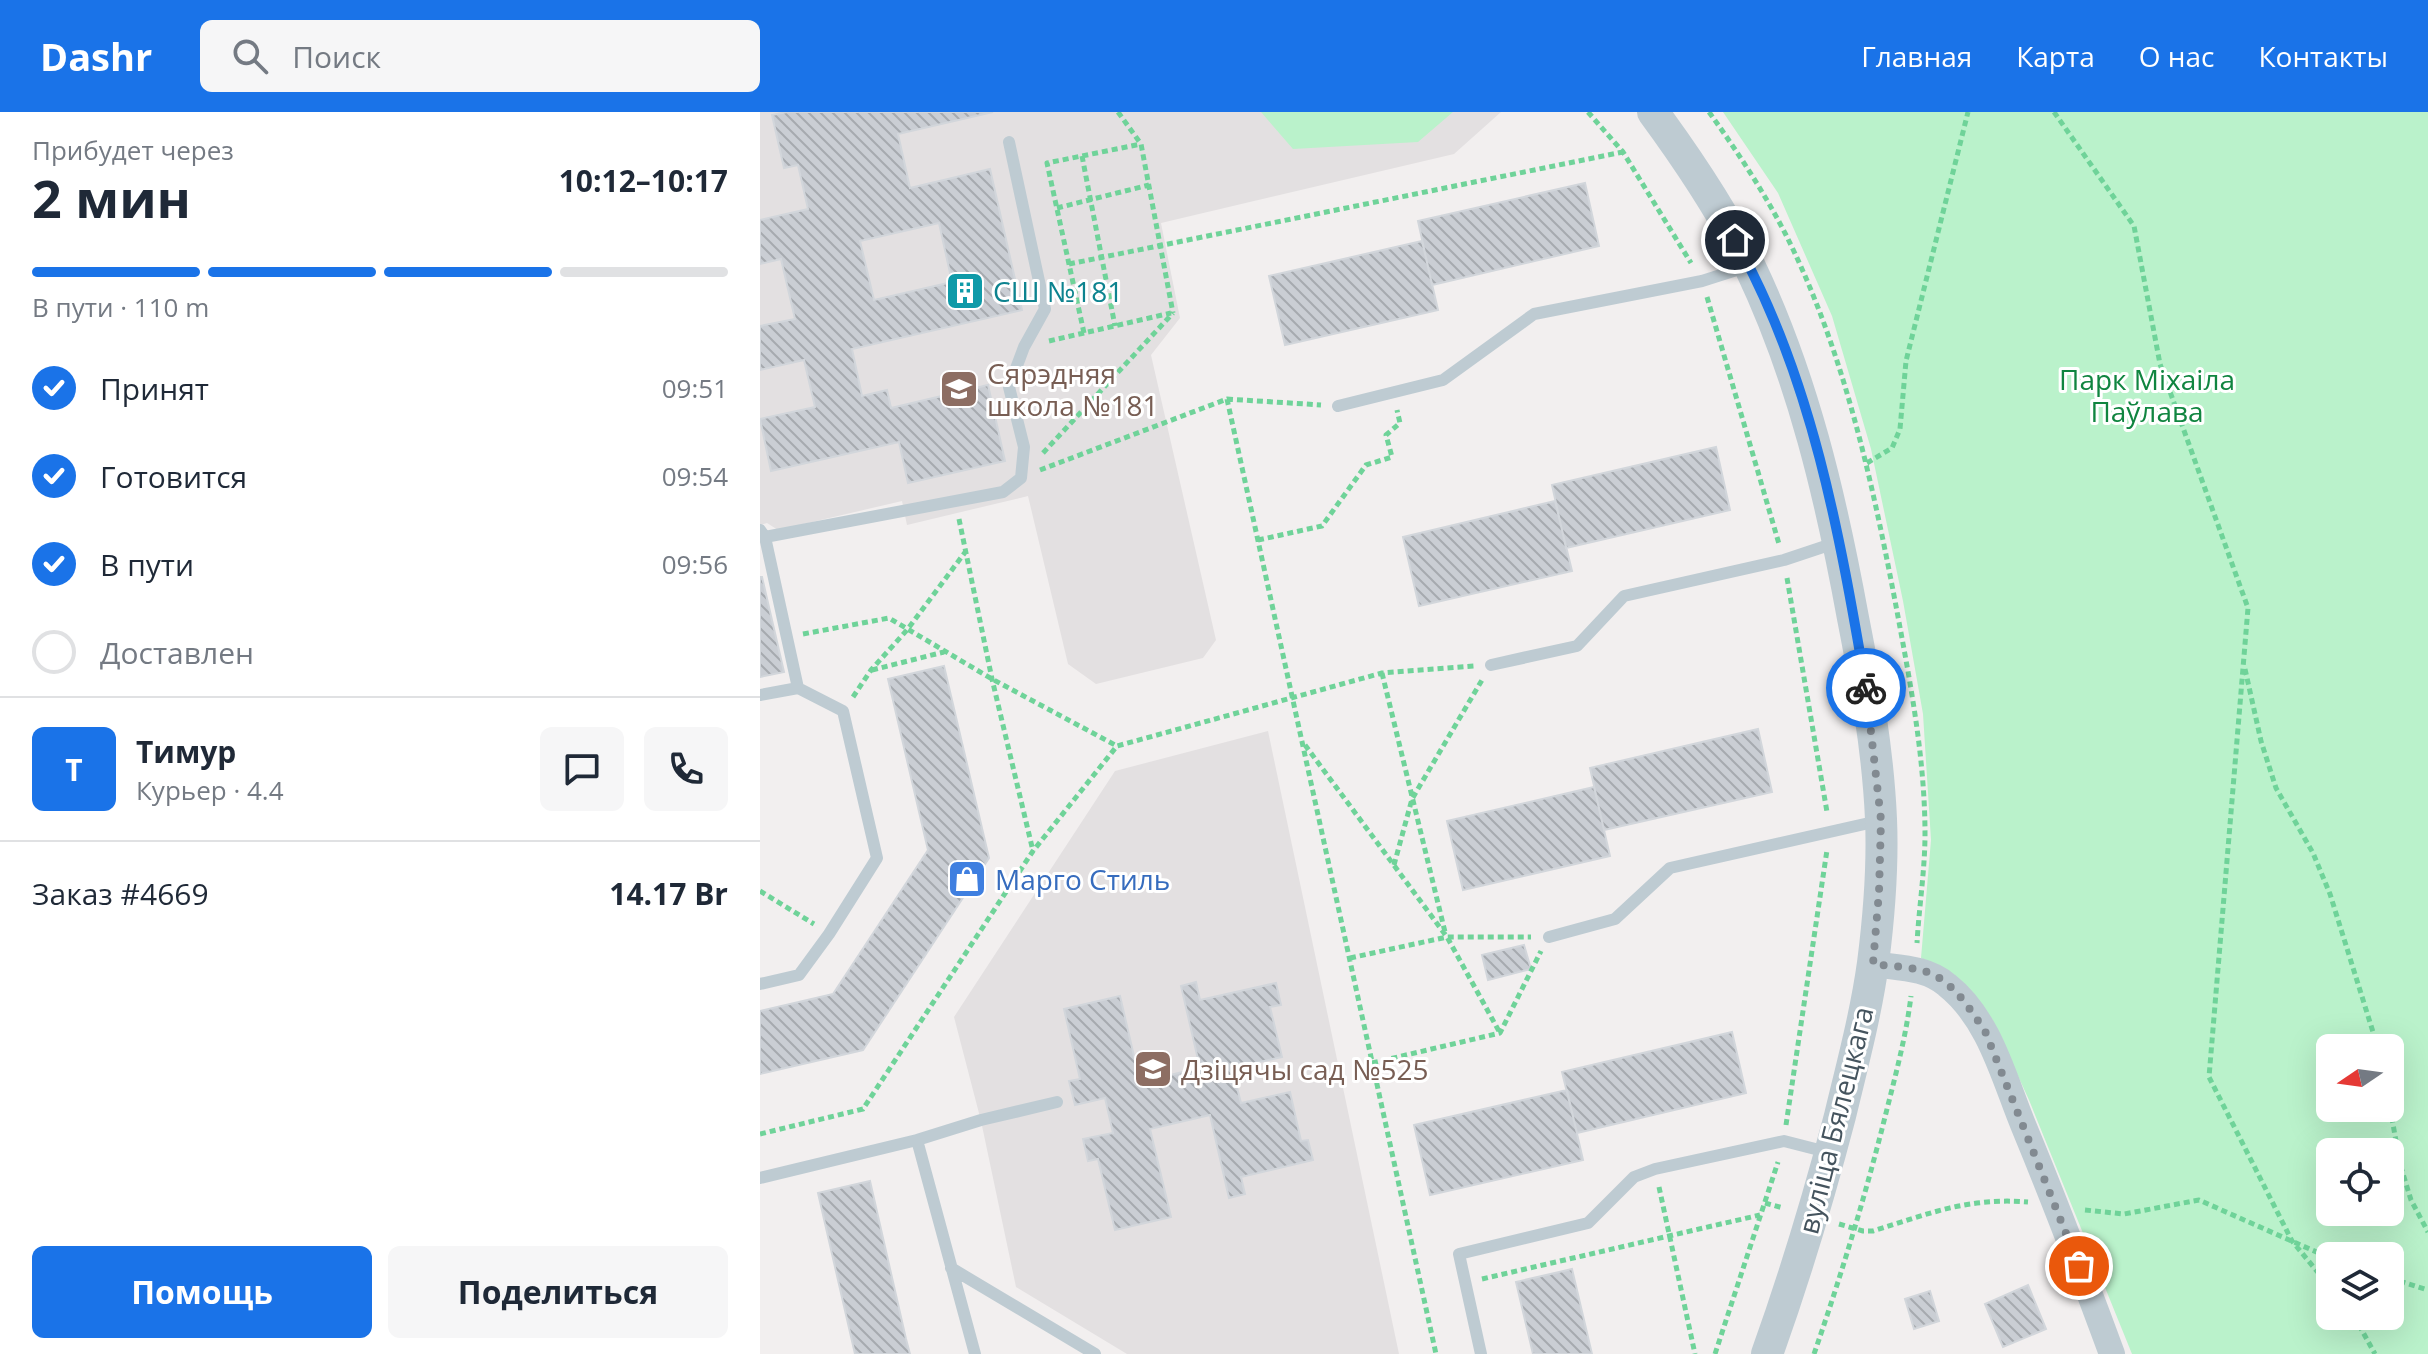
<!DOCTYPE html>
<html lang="ru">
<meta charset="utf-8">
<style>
body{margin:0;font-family:"Open Sans",sans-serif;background:#f6f6f7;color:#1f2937;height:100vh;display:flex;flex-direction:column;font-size:30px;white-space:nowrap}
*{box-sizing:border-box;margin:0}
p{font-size:26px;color:#747a83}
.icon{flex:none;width:44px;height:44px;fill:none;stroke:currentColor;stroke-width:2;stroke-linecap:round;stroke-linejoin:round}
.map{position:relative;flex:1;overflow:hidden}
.side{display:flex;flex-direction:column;background:#fff;width:760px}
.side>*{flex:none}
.needle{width:52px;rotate:257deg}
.controls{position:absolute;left:1556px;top:922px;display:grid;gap:16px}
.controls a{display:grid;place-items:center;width:88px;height:88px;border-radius:12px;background:#fff;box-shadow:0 8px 32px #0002;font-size:40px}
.pin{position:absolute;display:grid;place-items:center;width:68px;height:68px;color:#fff;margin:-34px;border:4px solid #fff;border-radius:50%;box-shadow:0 2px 8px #0007}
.courier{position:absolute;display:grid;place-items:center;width:80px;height:80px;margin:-40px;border:6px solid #1a73e8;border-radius:50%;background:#fff;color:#222;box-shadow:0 2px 10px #0007}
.summary em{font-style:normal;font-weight:700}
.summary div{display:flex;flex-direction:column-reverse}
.summary{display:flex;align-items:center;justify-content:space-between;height:136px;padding:0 32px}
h1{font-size:52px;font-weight:700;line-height:60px}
.bar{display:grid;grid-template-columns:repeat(4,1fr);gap:12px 8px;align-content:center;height:96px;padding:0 32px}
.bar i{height:10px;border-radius:6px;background:#e0e1e3}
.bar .selected{background:#1a73e8}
.bar p{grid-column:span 4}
.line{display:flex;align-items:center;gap:20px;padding:0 32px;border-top:2px solid #e0e1e3}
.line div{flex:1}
.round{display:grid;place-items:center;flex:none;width:84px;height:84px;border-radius:12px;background:#f6f6f7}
ol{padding:0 32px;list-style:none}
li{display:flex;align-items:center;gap:24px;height:88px}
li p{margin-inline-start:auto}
li .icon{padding:8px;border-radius:50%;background:#1a73e8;color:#fff;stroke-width:4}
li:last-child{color:#747a83}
li i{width:44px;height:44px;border:4px solid #e0e1e3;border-radius:50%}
.primary-button{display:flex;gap:16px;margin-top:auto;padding:16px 32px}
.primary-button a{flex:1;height:92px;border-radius:12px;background:#1a73e8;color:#fff;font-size:32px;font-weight:700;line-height:92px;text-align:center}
.primary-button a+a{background:#f6f6f7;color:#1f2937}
header{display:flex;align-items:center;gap:48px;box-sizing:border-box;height:112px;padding:0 40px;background:#1a73e8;color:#fff}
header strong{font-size:38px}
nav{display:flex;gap:44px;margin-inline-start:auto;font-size:28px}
.search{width:560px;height:72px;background:#f6f6f7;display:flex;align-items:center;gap:20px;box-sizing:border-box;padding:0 28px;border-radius:12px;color:#747a83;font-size:30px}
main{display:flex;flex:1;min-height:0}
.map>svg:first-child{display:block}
</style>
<header>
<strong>Dashr</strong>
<div class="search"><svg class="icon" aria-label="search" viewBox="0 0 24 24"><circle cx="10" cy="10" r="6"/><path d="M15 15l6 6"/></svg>Поиск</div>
<nav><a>Главная</a><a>Карта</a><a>О нас</a><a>Контакты</a></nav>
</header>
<main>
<section class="side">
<div class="summary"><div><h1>2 мин</h1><p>Прибудет через</p></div><em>10:12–10:17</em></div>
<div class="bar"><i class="selected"></i><i class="selected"></i><i class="selected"></i><i></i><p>В пути · 110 m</p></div>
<ol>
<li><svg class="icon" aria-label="check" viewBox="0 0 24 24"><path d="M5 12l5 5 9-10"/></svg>Принят<p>09:51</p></li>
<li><svg class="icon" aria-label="check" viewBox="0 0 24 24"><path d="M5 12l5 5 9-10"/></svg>Готовится<p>09:54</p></li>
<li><svg class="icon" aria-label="check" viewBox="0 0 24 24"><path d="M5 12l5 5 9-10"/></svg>В пути<p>09:56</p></li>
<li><i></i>Доставлен</li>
</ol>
<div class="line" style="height:144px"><b class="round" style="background:#1a73e8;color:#fff">Т</b><div><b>Тимур</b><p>Курьер · 4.4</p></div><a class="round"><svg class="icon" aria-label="chat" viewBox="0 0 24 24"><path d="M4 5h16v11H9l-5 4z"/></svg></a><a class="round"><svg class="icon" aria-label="phone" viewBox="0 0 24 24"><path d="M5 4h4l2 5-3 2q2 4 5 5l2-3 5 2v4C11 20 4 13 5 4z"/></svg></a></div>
<div class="line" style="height:104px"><div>Заказ #4669</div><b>14.17 Br</b></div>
<div class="primary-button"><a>Помощь</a><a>Поделиться</a></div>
</section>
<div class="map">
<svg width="1668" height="1242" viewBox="0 0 1668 1242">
<defs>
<pattern id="building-back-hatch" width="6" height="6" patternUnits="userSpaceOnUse" patternTransform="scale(2)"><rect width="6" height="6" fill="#caced4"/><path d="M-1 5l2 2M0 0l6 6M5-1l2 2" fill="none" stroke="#a6aaaf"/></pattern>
</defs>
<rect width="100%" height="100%" fill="#f2efef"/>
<!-- education -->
<path fill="#e3e0e1" d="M0 0H741L694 42 401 111 420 206 391 243 456 528 443 546 336 572 308 552 268 384 147 413 142 389 18 418 7 411 0 413Z
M508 619 639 1242H367L256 1175 221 1009 194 905 355 659Z"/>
<!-- park -->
<path fill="#baf2cb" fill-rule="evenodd" d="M501 0H693L658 30 533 37Z
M963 0H1668V1242H1372L1269 988 1232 907 1213 883 1175 852 1161 846 1171 728 1163 602 1143 489 1111 337 1072 204 1018 81ZM1570 936H1630V996H1570ZM1570 1040H1630V1100H1570ZM1570 1144H1630V1204H1570Z"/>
<!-- building -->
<path fill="url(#building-back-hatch)" stroke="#d2d6db" stroke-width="2" fill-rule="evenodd" d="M27 0H233L138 22 150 76 230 57 262 198 92 237 102 284 127 278 131 296 228 273 245 349 148 371 139 330 11 359 0 307 55 295 44 248 0 258V214L35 207 21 147 0 152V108L48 97 38 53 24 56 12 3ZM179 111 192 170 114 188 100 129Z
M825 71 839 134 672 173 658 109Z
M662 129 678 198 525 233 509 164Z
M956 335 970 398 806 436 792 373Z
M795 389 812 459 659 494 643 425Z
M0 465H2L24 560 0 565Z
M184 554 229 746 103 938 0 962V899L73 882 168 738 128 567Z
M998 617 1012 680 844 718 830 656Z
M834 675 850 744 703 778 687 709Z
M764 833 771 857 728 868 722 843Z
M436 870 440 888 516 871 521 893 510 895 522 945 472 956 481 991 530 980 541 1029 548 1028 553 1048 481 1065 485 1082 469 1086 450 1003 390 1017 411 1105 355 1118 338 1047 328 1049 323 1027 353 1021 345 986 315 993 309 969 320 967 304 897 360 884 380 970 440 956 421 874Z
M972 920 986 981 817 1021 802 960Z
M807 978 823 1048 670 1083 654 1013Z
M110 1069 146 1227 150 1242H95L58 1081Z
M812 1157 832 1242H773L756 1170Z
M1268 1173 1286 1217 1243 1235 1225 1192Z
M1170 1179 1179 1209 1154 1217 1145 1187Z"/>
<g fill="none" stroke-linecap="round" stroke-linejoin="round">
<!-- path -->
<path stroke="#6fd399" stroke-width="5" stroke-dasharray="6 4" stroke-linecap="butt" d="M358 0 381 32 413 201
M828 0 863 40 931 151
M949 0C977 39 1004 80 1026 123 1084 239 1112 368 1136 494 1150 569 1165 646 1165 722 1165 758 1159 795 1157 831
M1294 0 1374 114 1400 252 1488 496 1449 965 1532 1129 1570 1175
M322 44 355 214
M297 96 389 73
M309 152 863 40
M947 185 1019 432
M324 221 287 51 381 32
M289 229 411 201
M467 287 676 1242
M283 341 413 201
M1107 351 1132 336 1140 317 1146 249 1208 0
M280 358 467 287 561 293
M199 407 232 567 273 739
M498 428 562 414 606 353 632 345 626 323 640 311 637 298
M1027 466 1067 700
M43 522 129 506 232 567 357 634
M1485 557 1501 629 1516 676 1553 741 1570 782 1618 936
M112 558 184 540
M622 561 685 820
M93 585 111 558 147 518 206 439
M545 633 687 825 740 921
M634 753 652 687 722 568
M0 779 54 812
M590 846 687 825H771
M612 951 740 921 781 839
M1630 995 1640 1052 1651 1088 1668 1120
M1026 1013 1067 738
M0 1022 103 997 273 739 357 634 622 561 714 554
M899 1075 935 1242
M1005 1091 1023 1096
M1325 1098 1364 1102 1439 1088 1570 1146
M1079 1112 1103 1119H1113C1168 1102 1208 1085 1268 1090
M1630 1166 1668 1178
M722 1167 1000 1103
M1594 1204 1615 1242
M955 1242 1018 1050
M1054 1242C1081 1164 1105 1085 1125 1005 1135 965 1146 925 1151 884"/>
<!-- service -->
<path stroke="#becbd2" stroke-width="12" d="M578 294 683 268 774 202 942 169 989 154
M0 418 5 425 38 576
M5 425 243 380 261 366 264 335 249 275 264 235 285 197 249 30
M731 553 817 534 864 484 1024 448 1078 430
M0 583 38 576 83 599 117 746 69 822 39 863 0 872
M789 825 855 807 910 756 1118 709
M157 1028 215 1242
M0 1066 157 1028 221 1008 297 990
M191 1156 335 1242
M721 1242 699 1142 828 1111 874 1065 895 1057 1024 1029 1067 1040"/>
<!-- minor -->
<path stroke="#becbd2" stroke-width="26" d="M1113 852C1139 856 1166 855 1187 873 1230 907 1244 967 1264 1015 1295 1090 1324 1166 1352 1242"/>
<!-- tertiary -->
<path stroke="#becbd2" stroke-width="32" d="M893 0C929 49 964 101 990 155 1043 266 1071 386 1093 506 1106 572 1118 639 1121 707 1123 754 1119 804 1113 851 1106 902 1092 954 1080 1004 1059 1084 1035 1164 1007 1242"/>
</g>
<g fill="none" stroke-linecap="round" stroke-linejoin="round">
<!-- done -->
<path stroke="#828a91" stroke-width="8" stroke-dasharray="0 14.4" d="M1106 576 1121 708 1119 780 1113 852C1132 855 1157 854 1174 863 1197 875 1211 899 1225 919L1319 1154"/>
<!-- route -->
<path stroke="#1a73e8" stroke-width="10" d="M975 128C1052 264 1080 424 1106 576"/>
</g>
<!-- icons -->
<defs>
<symbol id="building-square" viewBox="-11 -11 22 22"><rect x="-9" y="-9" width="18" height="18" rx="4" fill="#0f9aa8" stroke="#fff"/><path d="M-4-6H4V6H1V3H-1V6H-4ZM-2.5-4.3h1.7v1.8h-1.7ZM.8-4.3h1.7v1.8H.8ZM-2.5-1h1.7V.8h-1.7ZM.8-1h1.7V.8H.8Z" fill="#fff"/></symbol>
<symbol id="school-square" viewBox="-11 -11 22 22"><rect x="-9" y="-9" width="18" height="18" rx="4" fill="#8d6e63" stroke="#fff"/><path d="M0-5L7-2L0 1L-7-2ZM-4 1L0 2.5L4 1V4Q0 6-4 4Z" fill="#fff"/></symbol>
<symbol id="shop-square" viewBox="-11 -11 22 22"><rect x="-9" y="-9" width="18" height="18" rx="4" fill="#3f7fe0" stroke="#fff"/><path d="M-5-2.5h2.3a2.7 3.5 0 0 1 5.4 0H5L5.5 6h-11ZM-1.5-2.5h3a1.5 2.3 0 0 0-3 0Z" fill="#fff"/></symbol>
</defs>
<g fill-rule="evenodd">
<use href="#building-square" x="183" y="157" width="44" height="44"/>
<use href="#school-square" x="177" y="255" width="44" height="44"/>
<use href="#shop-square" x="185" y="745" width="44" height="44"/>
<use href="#school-square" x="371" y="935" width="44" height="44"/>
</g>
<g text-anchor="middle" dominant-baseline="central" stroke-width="6" stroke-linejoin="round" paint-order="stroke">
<!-- culture labels -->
<g font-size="28" fill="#0d838f" stroke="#fff" text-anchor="start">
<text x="233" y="179">СШ №181</text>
</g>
<!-- education labels -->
<g font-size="28" fill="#785e54" stroke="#fff" text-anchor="start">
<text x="227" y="261">Сярэдняя<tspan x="227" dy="32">школа №181</tspan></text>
<text x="421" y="957">Дзіцячы сад №525</text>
</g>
<!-- park labels -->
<g font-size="28" fill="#108540" stroke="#fff">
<text x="1387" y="267">Парк Міхаіла<tspan x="1387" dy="32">Паўлава</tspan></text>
</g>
<!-- shop labels -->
<g font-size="28" fill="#366cbe" stroke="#fff" text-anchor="start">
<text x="235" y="767">Марго Стиль</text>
</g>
<!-- street labels -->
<g font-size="28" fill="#45545e" stroke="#fff">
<text transform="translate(1075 1008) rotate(-76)">вуліца Бялецкага</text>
</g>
</g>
</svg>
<div class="controls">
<a><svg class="needle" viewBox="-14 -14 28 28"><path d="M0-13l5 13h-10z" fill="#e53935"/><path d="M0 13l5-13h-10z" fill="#747a83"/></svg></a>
<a><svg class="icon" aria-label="locate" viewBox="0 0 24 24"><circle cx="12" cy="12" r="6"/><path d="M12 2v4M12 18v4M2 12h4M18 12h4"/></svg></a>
<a><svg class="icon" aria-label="layers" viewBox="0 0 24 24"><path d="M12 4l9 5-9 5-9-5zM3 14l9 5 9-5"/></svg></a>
</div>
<div class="pin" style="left:1319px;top:1154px;background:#ea580c"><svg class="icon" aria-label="bag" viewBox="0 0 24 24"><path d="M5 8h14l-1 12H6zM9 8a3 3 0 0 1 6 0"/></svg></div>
<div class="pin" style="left:975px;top:128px;background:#1f2937"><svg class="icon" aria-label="home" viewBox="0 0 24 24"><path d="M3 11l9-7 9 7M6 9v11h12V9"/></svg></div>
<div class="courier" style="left:1106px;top:576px"><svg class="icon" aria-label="bike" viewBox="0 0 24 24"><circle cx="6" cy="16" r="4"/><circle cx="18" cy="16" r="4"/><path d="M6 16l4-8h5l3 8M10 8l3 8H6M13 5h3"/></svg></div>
</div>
</main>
